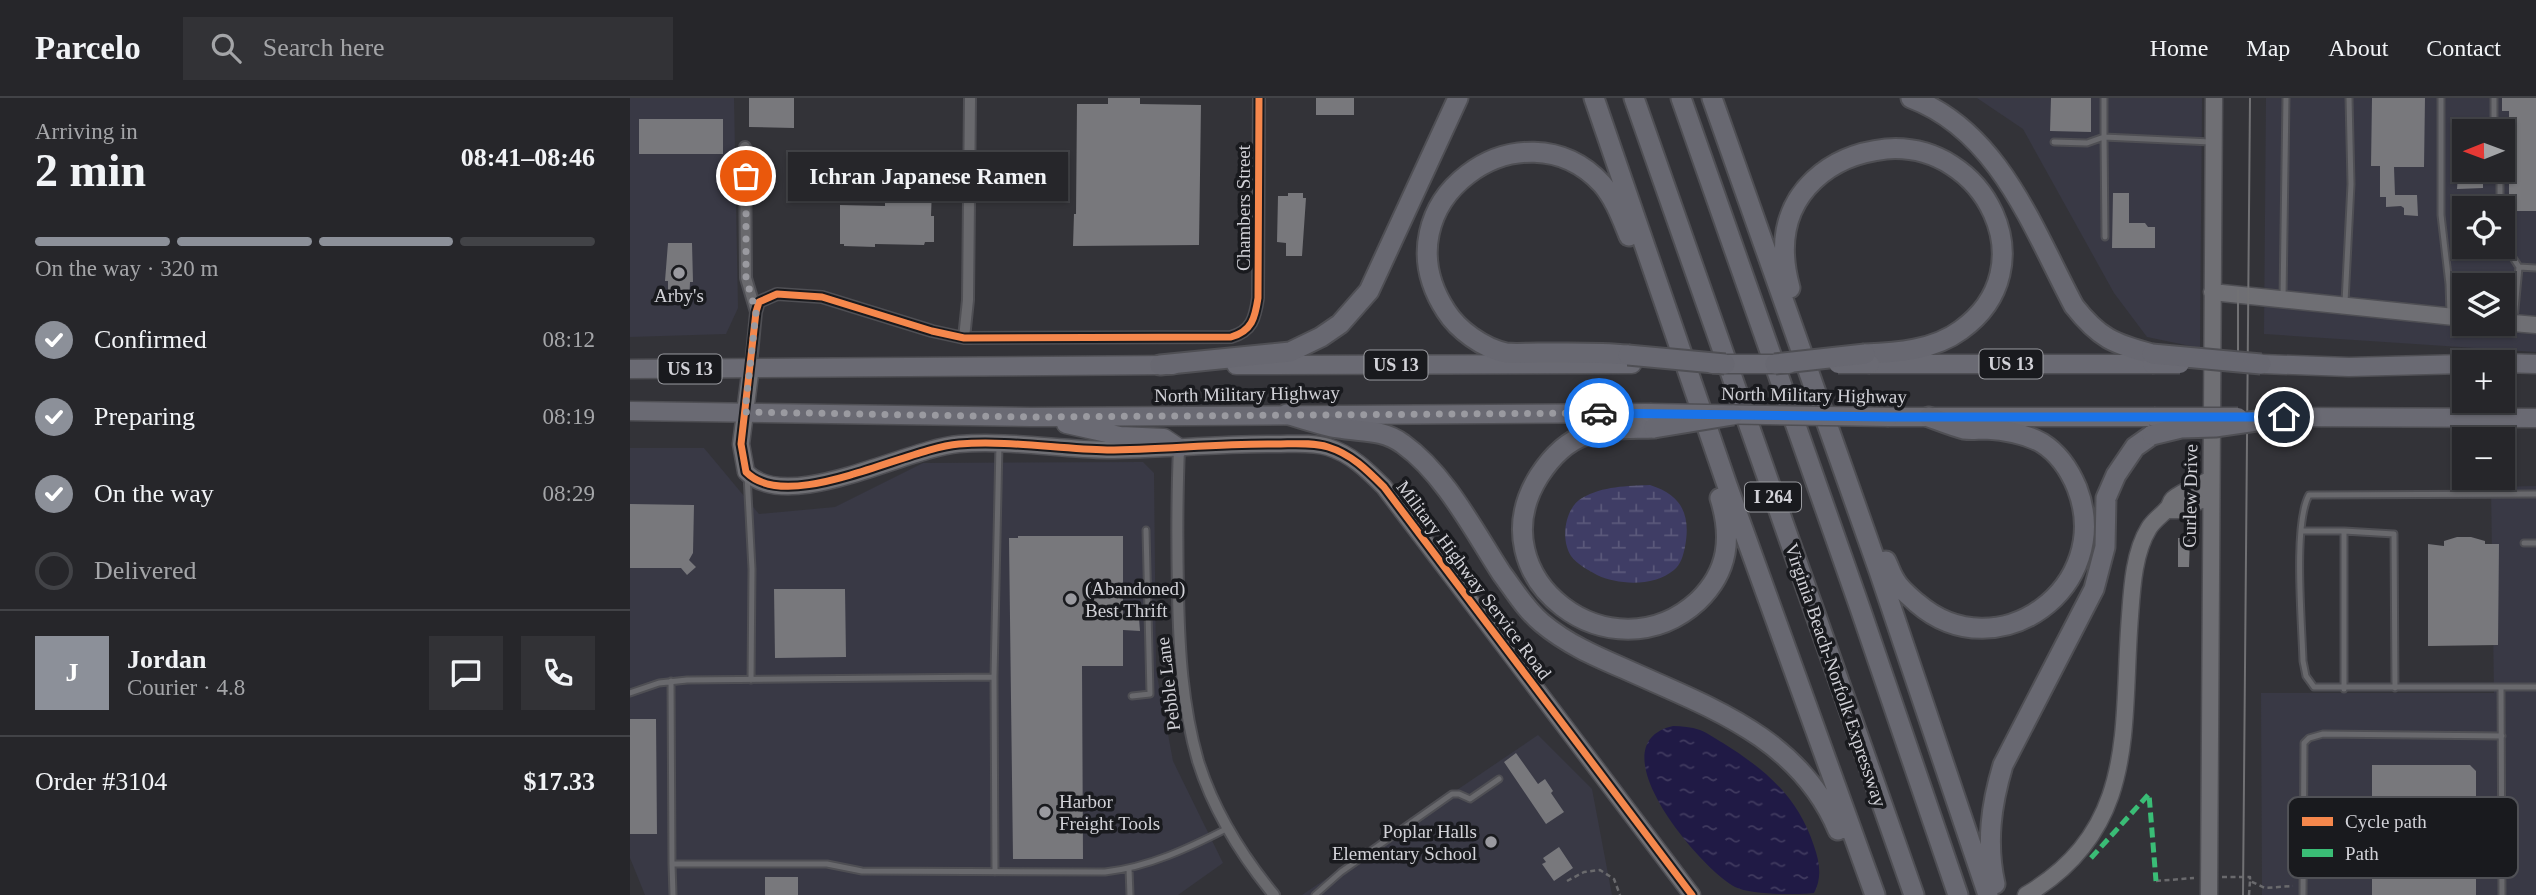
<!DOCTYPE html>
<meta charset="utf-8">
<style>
body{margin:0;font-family:Georgia,serif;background:#323236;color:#f1f3f6;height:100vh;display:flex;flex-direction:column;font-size:26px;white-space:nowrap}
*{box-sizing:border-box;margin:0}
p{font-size:23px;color:#a4a5a8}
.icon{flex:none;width:38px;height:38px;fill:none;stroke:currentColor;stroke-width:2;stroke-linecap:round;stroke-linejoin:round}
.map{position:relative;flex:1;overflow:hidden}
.panel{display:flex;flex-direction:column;background:#26262a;width:630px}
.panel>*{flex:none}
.needle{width:46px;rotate:269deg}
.fabs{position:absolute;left:1822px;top:21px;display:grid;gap:14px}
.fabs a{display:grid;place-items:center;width:63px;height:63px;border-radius:0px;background:#26262a;box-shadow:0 2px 5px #0004,0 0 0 2px #424347;font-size:35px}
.pin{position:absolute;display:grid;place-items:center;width:60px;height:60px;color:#fff;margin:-30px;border:4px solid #fff;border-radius:50%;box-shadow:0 2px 7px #0007}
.courier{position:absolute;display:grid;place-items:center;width:70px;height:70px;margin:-35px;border:5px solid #1a73e8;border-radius:50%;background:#fff;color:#222;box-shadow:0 2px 9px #0007}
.bubble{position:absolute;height:49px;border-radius:0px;background:#26262a;box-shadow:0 2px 5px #0004,0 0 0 2px #424347;font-size:23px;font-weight:700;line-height:49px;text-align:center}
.summary em{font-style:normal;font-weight:700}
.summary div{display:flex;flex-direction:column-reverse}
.summary{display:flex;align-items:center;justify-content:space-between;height:119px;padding:0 35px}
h1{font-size:46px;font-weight:700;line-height:52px}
.bar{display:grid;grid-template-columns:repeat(4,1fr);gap:10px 7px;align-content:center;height:84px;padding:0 35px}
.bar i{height:9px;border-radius:5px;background:#424347}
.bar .current{background:#8c9099}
.bar p{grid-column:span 4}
.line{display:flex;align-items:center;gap:18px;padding:0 35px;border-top:2px solid #424347}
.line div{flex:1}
.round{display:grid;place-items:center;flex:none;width:74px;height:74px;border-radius:0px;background:#323236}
ol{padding:0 35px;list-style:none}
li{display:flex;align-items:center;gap:21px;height:77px}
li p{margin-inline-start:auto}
li .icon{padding:7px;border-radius:50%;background:#8c9099;color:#fff;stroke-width:4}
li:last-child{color:#a4a5a8}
li i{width:38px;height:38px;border:4px solid #424347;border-radius:50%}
header{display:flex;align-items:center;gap:42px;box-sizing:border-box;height:98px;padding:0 35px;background:#26262a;border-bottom:2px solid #424347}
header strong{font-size:33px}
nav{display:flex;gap:38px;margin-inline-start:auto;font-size:24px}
.search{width:490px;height:63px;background:#323236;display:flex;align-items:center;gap:18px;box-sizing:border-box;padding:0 24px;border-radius:0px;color:#a4a5a8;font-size:26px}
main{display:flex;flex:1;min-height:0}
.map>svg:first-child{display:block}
</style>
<header>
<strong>Parcelo</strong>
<div class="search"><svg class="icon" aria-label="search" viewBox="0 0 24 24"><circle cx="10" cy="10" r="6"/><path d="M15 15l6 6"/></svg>Search here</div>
<nav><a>Home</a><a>Map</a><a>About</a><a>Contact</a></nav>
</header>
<main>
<section class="panel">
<div class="summary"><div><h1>2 min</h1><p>Arriving in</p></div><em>08:41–08:46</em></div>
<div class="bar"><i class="current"></i><i class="current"></i><i class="current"></i><i></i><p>On the way · 320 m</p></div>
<ol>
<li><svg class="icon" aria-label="check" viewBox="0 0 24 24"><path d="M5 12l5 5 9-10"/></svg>Confirmed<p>08:12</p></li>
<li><svg class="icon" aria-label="check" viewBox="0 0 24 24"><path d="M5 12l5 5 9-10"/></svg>Preparing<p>08:19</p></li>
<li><svg class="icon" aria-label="check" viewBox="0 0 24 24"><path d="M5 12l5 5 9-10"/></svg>On the way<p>08:29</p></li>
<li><i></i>Delivered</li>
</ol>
<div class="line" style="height:126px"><b class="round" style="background:#8c9099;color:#fff">J</b><div><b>Jordan</b><p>Courier · 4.8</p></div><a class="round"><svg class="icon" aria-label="chat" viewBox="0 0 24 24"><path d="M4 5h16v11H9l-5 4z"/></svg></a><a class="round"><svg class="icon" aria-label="phone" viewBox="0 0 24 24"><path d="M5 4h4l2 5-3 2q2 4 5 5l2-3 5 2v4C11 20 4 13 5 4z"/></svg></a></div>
<div class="line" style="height:91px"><div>Order #3104</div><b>$17.33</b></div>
</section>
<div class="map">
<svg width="1906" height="797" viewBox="0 0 1906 797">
<defs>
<pattern id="wetland-marsh" width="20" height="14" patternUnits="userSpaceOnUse" patternTransform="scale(1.75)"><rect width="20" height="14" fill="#3f3d65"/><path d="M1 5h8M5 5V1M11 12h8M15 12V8" fill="none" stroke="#5a587a"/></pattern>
<pattern id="water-ripples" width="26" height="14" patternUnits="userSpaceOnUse" patternTransform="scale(1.75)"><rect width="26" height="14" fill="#201a45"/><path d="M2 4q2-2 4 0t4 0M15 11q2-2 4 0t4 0" fill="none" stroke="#403a5f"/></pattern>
</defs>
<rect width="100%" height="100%" fill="#333338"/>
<!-- built -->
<path fill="#393945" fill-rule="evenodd" d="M0 0H104L108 210 96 236 0 239Z
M1347 0H1572L1570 250 1517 239 1484 195 1393 31Z
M1636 0H1906V254L1634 236ZM1834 33H1872V72H1834ZM1834 110H1872V149H1834ZM1834 187H1872V226H1834Z
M0 350H74L129 416 205 409 293 365 513 364 524 375 526 572 543 663 593 765 548 797H15L0 760Z
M1906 388V797H1632L1631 595H1864L1861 389Z
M908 637 962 691 982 797H672Z"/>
<!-- wetland -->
<path fill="url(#wetland-marsh)" d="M1020 387C1052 397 1061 417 1055 449 1053 458 1051 466 1044 472 1024 489 988 487 967 477 958 472 947 466 941 458 930 441 935 410 952 400 973 388 997 388 1020 387Z"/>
<!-- water -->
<path fill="url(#water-ripples)" d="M1043 628C1052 628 1061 629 1070 632 1078 635 1086 641 1093 645 1136 672 1168 699 1184 748 1190 765 1192 780 1184 795 1166 797 1121 797 1105 789 1070 770 964 646 1043 628Z"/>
<!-- building -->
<path fill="#78787c" d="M119 0H164V30L119 29Z
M478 0H510V6L571 7 569 147 443 148 444 116H446L447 6H478Z
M686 0H724V17H686Z
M1421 0H1461V34L1420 33Z
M1742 0H1795L1794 69H1764L1765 97H1787L1788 118 1774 117V110L1771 108 1756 109V99H1750V68H1741Z
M1872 0H1906V113H1879V13H1872Z
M9 21H93V56H9Z
M255 64H303L301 118H304V144H295L294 147 245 146V149L214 148V146H210V107L255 108Z
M1828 76 1853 78V90L1827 91Z
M658 95H673V100H676L672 158H656V145L647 144 648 98H658Z
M1483 95H1499V125H1515L1518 129H1525V150H1482Z
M38 145H62L63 184H60L59 205 38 204V183H35Z
M0 406 64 407 63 455 59 462 66 469 57 477 51 470H0Z
M388 438H493V520H509L510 533 493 532V568H452L453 761H383L379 440H388Z
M1827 439H1841L1855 443V446H1869L1868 547 1798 548V446L1814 448V443Z
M1548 440H1560L1559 469H1548Z
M144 491H215L216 559 145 560Z
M0 621H26L27 736H0Z
M886 655 908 686 915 681 923 693 921 695 934 714 916 726 874 664Z
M1742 667H1840L1846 673V797H1742Z
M929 749 943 770 924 783 912 766 916 764 913 760Z
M135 779H168V797H135Z"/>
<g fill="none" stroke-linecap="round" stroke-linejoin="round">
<defs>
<path id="lane" d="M1811 0V117L1819 186 1820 215
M1864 0V21L1869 33
M1424 44 1457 45 1474 39V0
M1870 110V72
M1475 139 1474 39 1581 44
M1872 143 1889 169
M1653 200 1656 0
M1715 204 1721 86 1719 0
M1884 222 1889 169 1906 170
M117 377 122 471 121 582
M1906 396 1679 397C1663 426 1672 526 1673 563L1676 578 1684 589H1906
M1672 433H1714V591
M1714 433 1764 436 1765 590
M1894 445H1906
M41 583 42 766H197L232 773 475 774C519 769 559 750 598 730
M1871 589 1872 797
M0 595 29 585 57 582 364 579
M502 598 520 596 516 432
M42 766 43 797
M499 771 500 797
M365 774 364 579 369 346
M685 797 711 774 822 696H829L840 701 869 681
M1673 797 1674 645 1679 640 1693 636 1872 638"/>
<path id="street" d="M115 49 116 180 126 214
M334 240 338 202 340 0
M121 268 126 214 129 204 147 196 192 199 302 233 334 240 601 239C622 233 625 220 628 200L629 0
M549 350C547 398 547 446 548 494 549 551 552 607 568 663 583 711 612 758 644 797"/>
<path id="secondary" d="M1582 194 1834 220
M1872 224 1906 227
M121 268 111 346 116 374C158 417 276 350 329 346 377 342 428 351 477 352 533 352 589 345 646 346 663 346 682 344 698 349 721 356 737 372 754 389L1062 797
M1536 412H1547L1581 398
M1396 797C1509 730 1491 630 1500 518 1502 489 1504 454 1519 430 1524 422 1532 417 1538 410 1540 408 1540 404 1543 401 1552 393 1570 387 1581 381
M1579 797 1584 0"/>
<path id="primary" d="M1872 265 1906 266
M1240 266H1522
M1631 266 1719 269 1834 266
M606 267 1002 266
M0 271 543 267
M0 313 401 319 1020 315
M1259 319H1524
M1654 319 1906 320
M436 326 490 338 534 340 549 350"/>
<path id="highway" d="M964 0 1097 387 1245 797
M1004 0 1284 797
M1051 0 1230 510 1328 797
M1082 0 1249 473 1358 797
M1281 0C1369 33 1403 131 1444 208 1469 240 1484 246 1522 256
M1160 190C1149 150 1153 111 1184 82 1204 63 1228 54 1256 51 1355 43 1418 170 1331 232 1304 252 1267 255 1235 256
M998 257C968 254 938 255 908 255 898 255 886 256 876 255 853 250 828 232 816 213 745 104 893 0 972 86 985 101 992 121 999 138
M530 267 660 254 691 239 710 226 739 193 828 0
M657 316C673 321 691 327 708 330 731 334 753 331 773 346 815 376 844 433 872 476 884 492 896 512 912 525 937 546 965 558 995 571 1079 609 1169 639 1208 732
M1024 330C1001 331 978 329 956 337 935 344 920 361 909 378 845 480 982 582 1068 503 1099 473 1102 439 1090 400
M1256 463C1259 469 1261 476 1265 482 1270 491 1279 498 1287 505 1368 575 1485 488 1447 390 1440 373 1428 355 1412 345 1396 336 1373 332 1355 331 1348 331 1341 332 1334 331 1322 328 1310 323 1299 319
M1365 786C1356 745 1361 707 1373 667L1464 491 1475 449 1476 400 1486 377 1505 349 1522 337"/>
</defs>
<!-- lane casing -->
<use href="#lane" stroke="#4f4f54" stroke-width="9"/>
<!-- street casing -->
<use href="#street" stroke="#4f4f54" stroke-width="14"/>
<!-- secondary casing -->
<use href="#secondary" stroke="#4f4f54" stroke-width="19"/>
<!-- primary casing -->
<use href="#primary" stroke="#4f4f54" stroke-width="21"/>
<!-- highway casing -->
<use href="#highway" stroke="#4f4f54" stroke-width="23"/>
<!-- path -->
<path stroke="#6a6a6d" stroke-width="2.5" stroke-dasharray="5 3.5" stroke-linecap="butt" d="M1592 779H1620V783L1635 790 1663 788
M937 783 954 774 970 772 984 781 990 797
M1526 783 1564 780
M1619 797 1620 783"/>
<!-- lane -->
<use href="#lane" stroke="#69696d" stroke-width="5"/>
<!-- street -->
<use href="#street" stroke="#69696d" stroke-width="10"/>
<!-- secondary -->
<use href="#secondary" stroke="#6f6f74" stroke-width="16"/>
<!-- primary -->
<use href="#primary" stroke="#6a6a73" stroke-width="18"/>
<!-- highway -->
<use href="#highway" stroke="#686871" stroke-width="19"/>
<!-- tram -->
<path stroke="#717174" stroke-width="2" d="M1608 273V192
M1613 797 1620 0"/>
<defs>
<path id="primary-bridge" d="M1082 266H1159
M1208 266H1240
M1522 266H1550
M1020 315 1259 319
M1524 319H1608"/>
<path id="highway-bridge" d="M1522 256 1631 266
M998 257 1095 266
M1145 266 1235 256
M1024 330 1103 317
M1522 337 1551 330 1585 329 1654 319"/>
</defs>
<!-- primary-bridge casing -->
<use href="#primary-bridge" stroke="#4f4f54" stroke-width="21" stroke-linecap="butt"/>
<!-- highway-bridge casing -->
<use href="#highway-bridge" stroke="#4f4f54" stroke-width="23" stroke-linecap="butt"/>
<!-- primary-bridge -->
<use href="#primary-bridge" stroke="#6a6a73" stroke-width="18"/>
<!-- highway-bridge -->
<use href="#highway-bridge" stroke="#686871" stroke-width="19"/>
<!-- quiet -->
<path stroke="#3abd76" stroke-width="5" stroke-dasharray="10 5" stroke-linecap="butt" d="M1461 760 1519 696 1526 783"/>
<defs>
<path id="cycleway" d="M629 0 628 200C625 220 622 233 601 239L334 240 302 233 192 199 147 196 129 204 126 214 111 346 116 374C158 417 276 350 329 346 377 342 428 351 477 352 533 352 589 345 646 346 663 346 682 344 698 349 721 356 737 372 754 389L1062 797"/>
</defs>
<!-- cycleway casing -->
<use href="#cycleway" stroke="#191a1e" stroke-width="11"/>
<!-- cycleway -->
<use href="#cycleway" stroke="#f5874c" stroke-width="7"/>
</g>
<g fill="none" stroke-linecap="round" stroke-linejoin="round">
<!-- done -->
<path stroke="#9a9aa0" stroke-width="7" stroke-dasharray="0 12.6" d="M116 78V180L126 214 115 314 401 319 969 315"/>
<!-- route -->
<path stroke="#1a73e8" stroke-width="9" d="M969 315 1259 319H1654"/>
</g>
<!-- markers -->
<g fill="#9a9aa0" stroke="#191a1e" stroke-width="2.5">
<circle cx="49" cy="175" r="7"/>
<circle cx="441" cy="501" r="7"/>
<circle cx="415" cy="714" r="7"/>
<circle cx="861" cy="744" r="7"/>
</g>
<g text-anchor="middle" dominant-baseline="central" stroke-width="7" stroke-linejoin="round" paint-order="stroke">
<!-- shield labels -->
<g fill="#191a1e" stroke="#9a9ba0" stroke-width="2">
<rect x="1349.5" y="251.5" width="63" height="29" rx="5"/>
<rect x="734.5" y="252.5" width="63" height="29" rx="5"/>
<rect x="28.5" y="256.5" width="63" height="29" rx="5"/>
<rect x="1115" y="384.5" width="56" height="29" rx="5"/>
</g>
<g font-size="18" font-weight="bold" fill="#d2d2d8">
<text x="1381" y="266">US 13</text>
<text x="766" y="267">US 13</text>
<text x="60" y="271">US 13</text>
<text x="1143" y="399">I 264</text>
</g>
<!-- street labels -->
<g font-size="19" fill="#d2d2d8" stroke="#191a1e">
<text transform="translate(613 110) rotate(-90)">Chambers Street</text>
<text transform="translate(617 296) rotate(-1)">North Military Highway</text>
<text transform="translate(1184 297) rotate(1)">North Military Highway</text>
<text transform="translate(1560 398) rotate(-89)">Curlew Drive</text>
<text transform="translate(844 482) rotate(53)">Military Highway Service Road</text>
<text transform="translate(1206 577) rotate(71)">Virginia Beach-Norfolk Expressway</text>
<text transform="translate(538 586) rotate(-97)">Pebble Lane</text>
</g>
<!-- poi labels -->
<g font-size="19" fill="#d2d2d8" stroke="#191a1e" text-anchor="start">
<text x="49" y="197" text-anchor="middle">Arby's</text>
<text x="455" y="490">(Abandoned)<tspan x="455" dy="22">Best Thrift</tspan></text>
<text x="429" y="703">Harbor<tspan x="429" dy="22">Freight Tools</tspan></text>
<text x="847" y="733" text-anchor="end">Poplar Halls<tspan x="847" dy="22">Elementary School</tspan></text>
</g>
</g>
<!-- legend -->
<rect x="1658" y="699" width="230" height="81" rx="10" fill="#191a1e" stroke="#505156" stroke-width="2"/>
<rect x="1672" y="719" width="31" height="9" fill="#f5874c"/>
<rect x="1672" y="751" width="31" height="8" fill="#3abd76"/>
<g font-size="19" fill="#d2d2d8">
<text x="1715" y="730">Cycle path</text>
<text x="1715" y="762">Path</text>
</g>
</svg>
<div class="fabs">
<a><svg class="needle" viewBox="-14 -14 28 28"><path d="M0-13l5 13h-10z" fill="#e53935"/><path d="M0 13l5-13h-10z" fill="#a4a5a8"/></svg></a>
<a><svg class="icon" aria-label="locate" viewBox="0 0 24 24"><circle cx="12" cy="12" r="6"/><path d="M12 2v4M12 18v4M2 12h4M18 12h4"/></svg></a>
<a><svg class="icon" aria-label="layers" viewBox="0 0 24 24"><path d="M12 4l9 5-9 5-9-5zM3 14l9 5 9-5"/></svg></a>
<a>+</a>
<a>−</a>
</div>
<div class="pin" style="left:116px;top:78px;background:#ea580c"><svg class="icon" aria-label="bag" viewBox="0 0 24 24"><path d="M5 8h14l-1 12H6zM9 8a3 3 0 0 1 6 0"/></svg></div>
<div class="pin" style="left:1654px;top:319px;background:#1f2937"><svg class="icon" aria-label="home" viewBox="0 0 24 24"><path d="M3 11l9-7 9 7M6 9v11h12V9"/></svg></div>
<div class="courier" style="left:969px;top:315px"><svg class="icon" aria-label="car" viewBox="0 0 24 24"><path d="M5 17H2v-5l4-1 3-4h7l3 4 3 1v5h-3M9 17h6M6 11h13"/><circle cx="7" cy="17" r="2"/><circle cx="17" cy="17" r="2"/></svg></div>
<div class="bubble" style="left:158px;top:54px;width:280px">Ichran Japanese Ramen</div>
</div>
</main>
